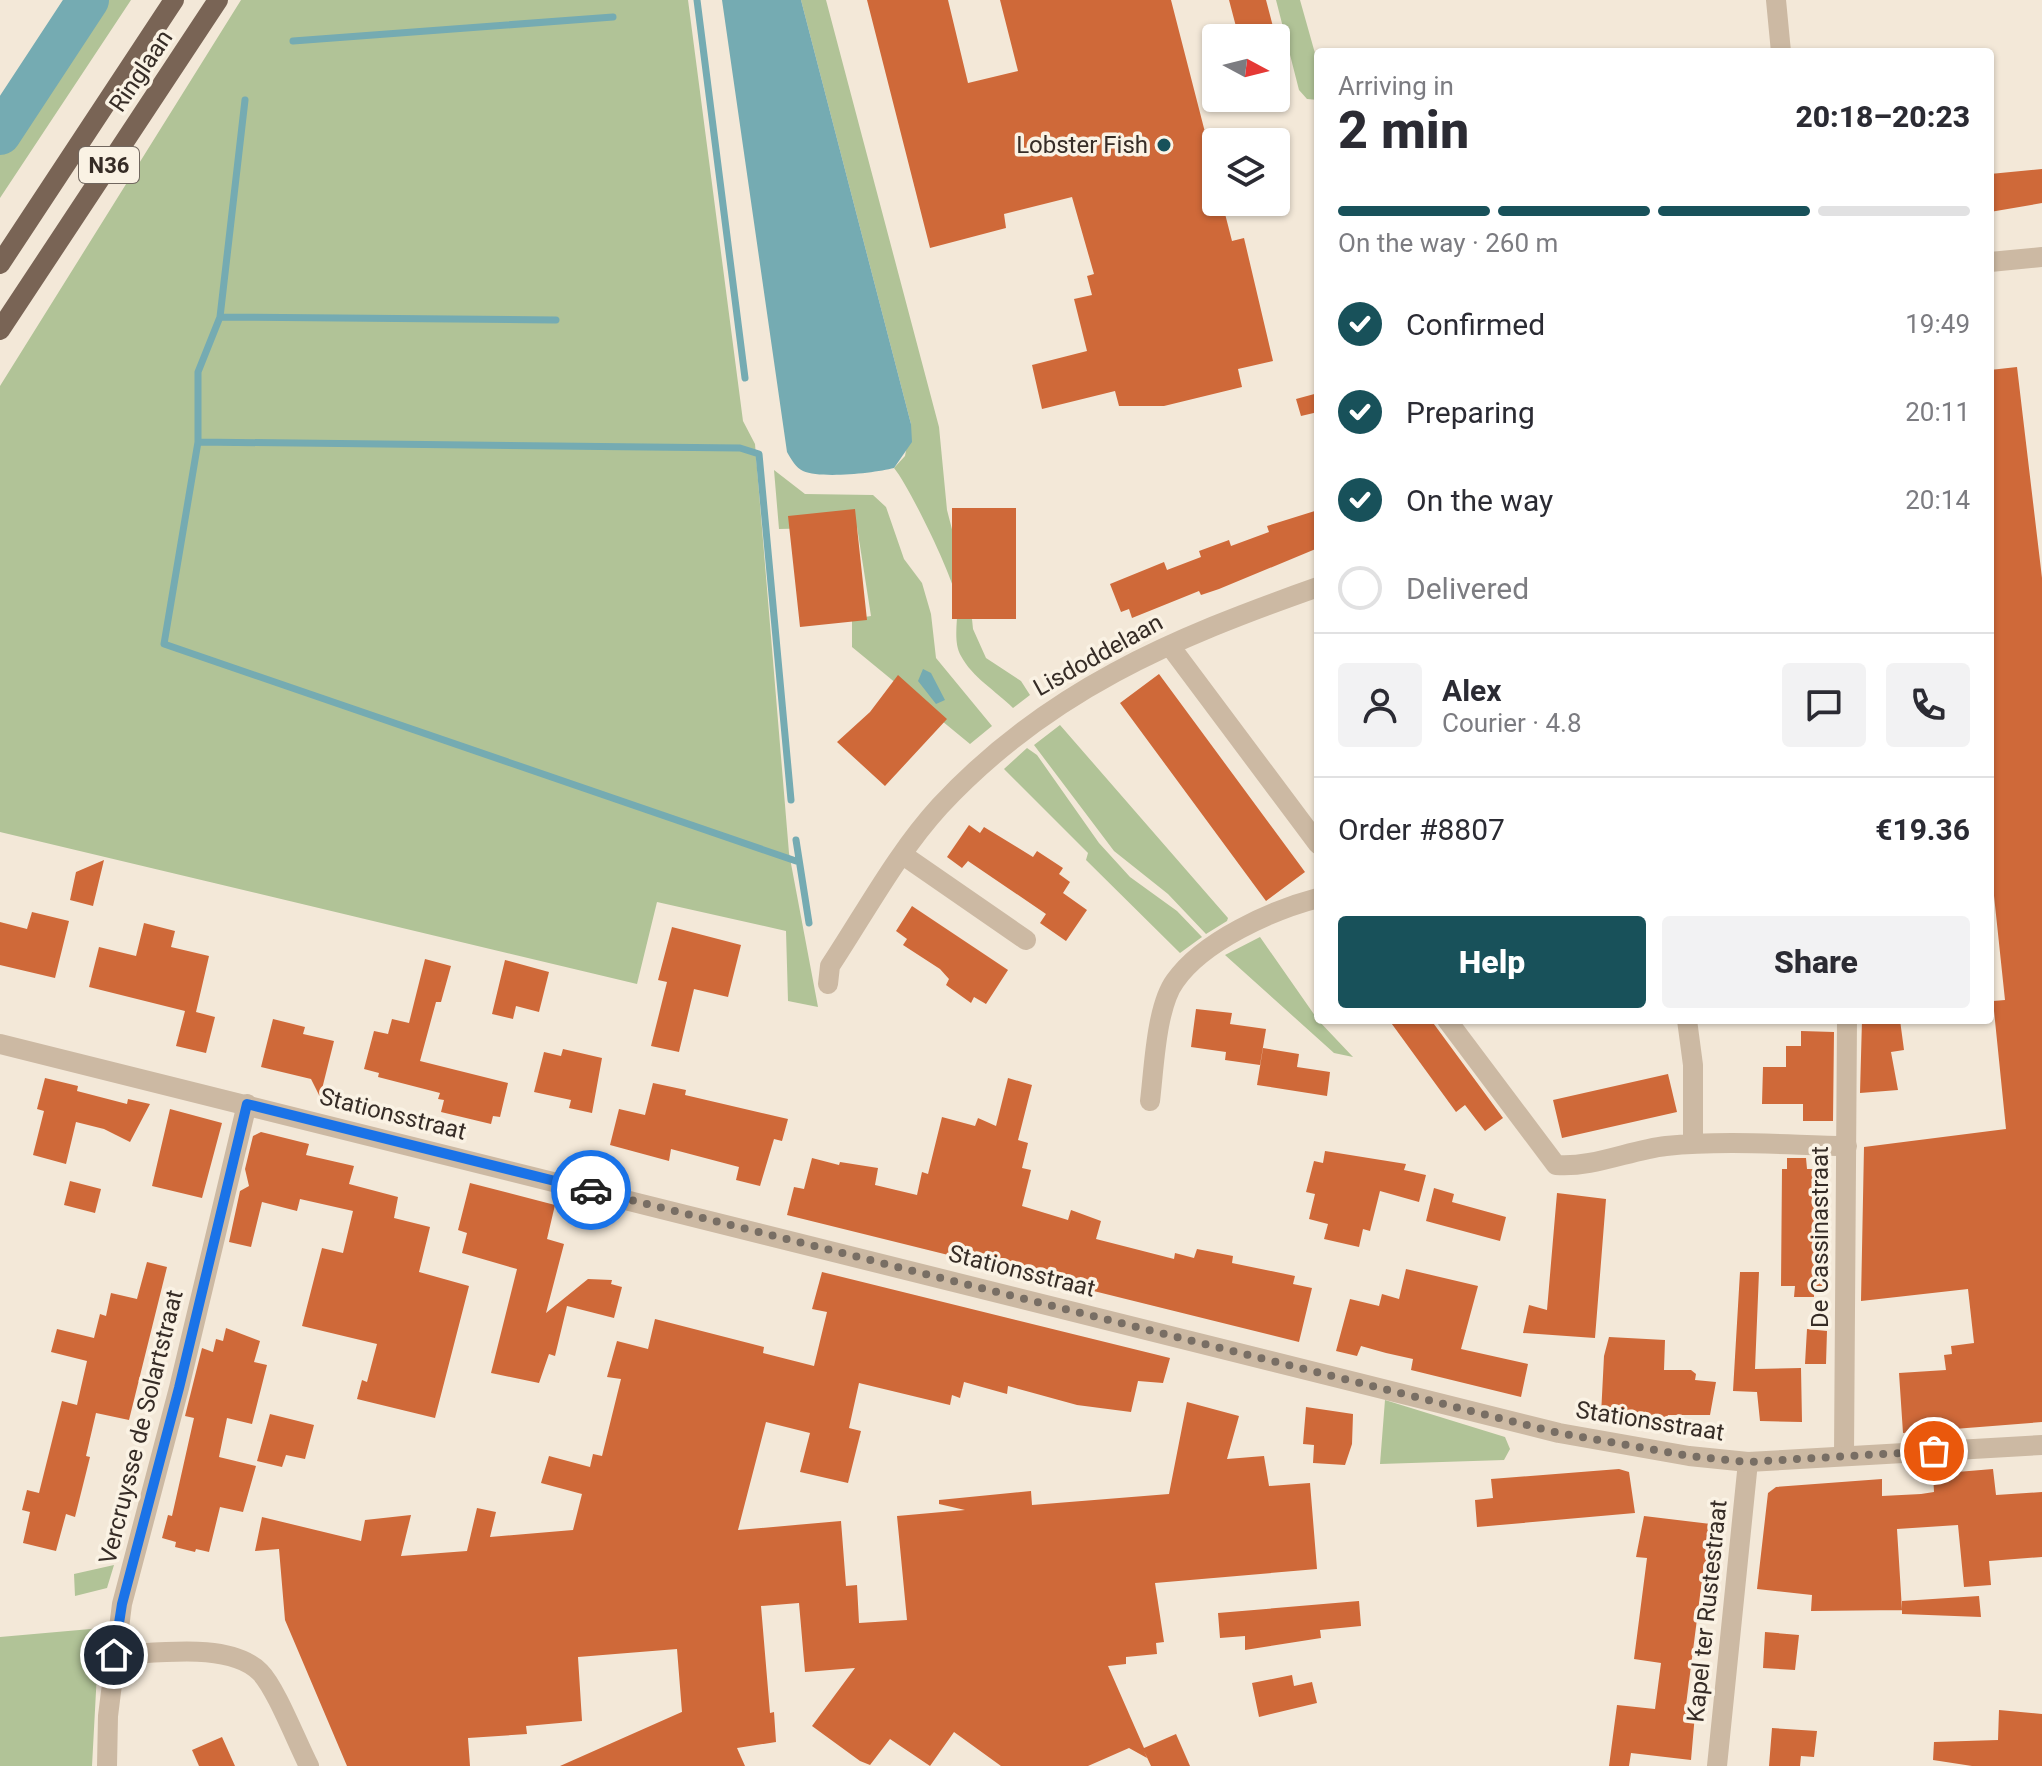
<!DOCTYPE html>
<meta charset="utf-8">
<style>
body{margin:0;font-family:Roboto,sans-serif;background:#f2f2f3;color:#2b2b33;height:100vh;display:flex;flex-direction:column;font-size:30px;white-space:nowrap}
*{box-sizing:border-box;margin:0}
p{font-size:26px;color:#7c7c81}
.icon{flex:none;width:44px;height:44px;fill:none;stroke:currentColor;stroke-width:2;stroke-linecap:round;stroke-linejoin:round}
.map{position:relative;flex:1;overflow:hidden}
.side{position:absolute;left:1314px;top:48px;width:680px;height:976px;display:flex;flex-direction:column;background:#fff;border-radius:8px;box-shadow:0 2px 6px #0004}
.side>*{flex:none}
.needle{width:52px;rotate:97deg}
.buttons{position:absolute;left:1202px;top:24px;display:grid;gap:16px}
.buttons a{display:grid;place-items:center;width:88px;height:88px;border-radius:8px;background:#fff;box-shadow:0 2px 6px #0004;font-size:40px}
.pin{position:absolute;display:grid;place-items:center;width:68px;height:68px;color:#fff;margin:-34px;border:4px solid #fff;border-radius:50%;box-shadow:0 2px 8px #0007}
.courier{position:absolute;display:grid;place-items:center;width:80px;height:80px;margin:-40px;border:6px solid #1a73e8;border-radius:50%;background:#fff;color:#222;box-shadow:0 2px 10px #0007}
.head em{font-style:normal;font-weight:800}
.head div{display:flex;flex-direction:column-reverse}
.head{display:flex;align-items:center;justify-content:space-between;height:136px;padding:0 24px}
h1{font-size:52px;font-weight:800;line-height:60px}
.bar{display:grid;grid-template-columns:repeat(4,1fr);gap:12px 8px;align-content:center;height:96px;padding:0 24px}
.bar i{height:10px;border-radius:6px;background:#e1e1e2}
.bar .selected{background:#18515a}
.bar p{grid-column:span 4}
.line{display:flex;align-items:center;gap:20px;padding:0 24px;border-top:2px solid #e1e1e2}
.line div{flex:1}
.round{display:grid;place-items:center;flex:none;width:84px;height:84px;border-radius:8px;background:#f2f2f3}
ol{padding:0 24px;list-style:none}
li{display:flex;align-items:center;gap:24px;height:88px}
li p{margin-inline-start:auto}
li .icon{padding:8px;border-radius:50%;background:#18515a;color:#fff;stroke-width:4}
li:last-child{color:#7c7c81}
li i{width:44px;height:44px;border:4px solid #e1e1e2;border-radius:50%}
.button{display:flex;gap:16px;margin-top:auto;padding:16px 24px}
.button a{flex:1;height:92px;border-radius:8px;background:#18515a;color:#fff;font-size:32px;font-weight:800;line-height:92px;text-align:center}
.button a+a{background:#f2f2f3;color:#2b2b33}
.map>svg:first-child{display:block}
</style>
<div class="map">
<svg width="2042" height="1766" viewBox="0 0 2042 1766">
<rect width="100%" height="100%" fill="#f3e8d8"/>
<!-- green -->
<path fill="#b1c397" d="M95 0H131L0 198V144Z
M241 0H688L743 421 755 444 789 853 818 1007 788 1001 786 931 657 902 637 984 0 832V386Z
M801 0H826L939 427 947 510 970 599 973 629 986 658 1021 681 1030 695 1013 708C996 691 972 677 961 656 952 640 959 618 957 601 954 578 909 486 894 468L905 456 911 424Z
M1276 0H1300L1318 64V100L1307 99 1299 90Z
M774 470 805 494 873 495 886 507 904 559 922 583 931 614 936 658 992 726 970 744 852 647V619L871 616 857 527 779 529Z
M1060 725 1228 918 1227 921 1206 934 1168 894 1114 851 1034 745Z
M1027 748 1037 755 1099 843 1130 877 1177 911 1202 937 1180 953 1086 860 1088 853 1004 769Z
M1260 937 1318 1020 1353 1057 1334 1053 1225 955Z
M1385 1400 1505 1437 1510 1449 1504 1460 1380 1464Z
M114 1565 107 1588 75 1596 74 1574Z
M102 1628 98 1654 92 1766H0V1637Z"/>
<!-- water -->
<path fill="#75abb2" d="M722 0H801L911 424 912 442 894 468C875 473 821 479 803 471 796 468 791 459 787 452Z
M923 669 931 673 945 700 936 704 918 681Z"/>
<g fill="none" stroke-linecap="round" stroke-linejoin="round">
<!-- stream -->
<path stroke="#75abb2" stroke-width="7" d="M697 0 745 378
M293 41 613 17
M245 100 220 317 198 372V442L164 644 796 861
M220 317 556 320
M198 442 740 448 759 454 791 800
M796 840 809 923"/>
<!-- river -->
<path stroke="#75abb2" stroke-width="42" d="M0 134 88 0"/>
</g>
<!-- building -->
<path fill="#cf6939" d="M867 0H948L968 83 1018 71 1000 0H1171L1216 175V202H1222L1232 241 1244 238 1273 361 1238 369 1242 387 1164 406H1119L1115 391 1042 409 1032 365 1087 351 1074 299 1092 295 1087 276 1094 274 1072 197 1004 214 1006 228 930 248Z
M1229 0H1266L1276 38H1239Z
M2042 169V203L1990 212V174Z
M2017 367 2042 578V1422L1903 1433 1899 1373 1946 1370 1944 1355 1952 1354 1951 1346 1974 1343 1968 1289 1861 1301 1864 1147 2006 1129 1993 1001 2005 1000 1990 858V370Z
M1318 393V412L1301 416 1296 399Z
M952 508H1016V619H952Z
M855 509 867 620 800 627 788 516Z
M1318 510V548L1219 589 1201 595 1199 591 1132 618 1129 609 1121 612 1110 584 1164 562 1167 570 1201 557 1199 551 1229 540 1231 546 1269 532 1267 526Z
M1159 674 1305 872 1266 901 1120 703Z
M898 675 947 719 885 786 837 742 870 712Z
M969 825 980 833 984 827 1033 857 1037 851 1063 868 1059 874 1070 882 1063 893 1087 910 1066 941 1040 923 1046 914 968 861 962 868 947 857Z
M104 860 93 906 70 900 76 872Z
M912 906 1008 970 986 1004 974 997 971 1003 946 985 949 979 940 969 903 945 907 939 896 931Z
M32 912 69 921 55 978 0 965V922L27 929Z
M144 923 175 931 171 947 209 956 196 1012 215 1017 206 1053 176 1046 185 1011 89 987 99 947 136 956Z
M672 927 741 945 728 997 694 989 679 1052 651 1046 667 982 658 980Z
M425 959 451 966 441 1002H436L420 1061 508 1083 500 1117 493 1116 491 1124 441 1112 444 1100 438 1099 440 1093 378 1077 379 1073 364 1069 374 1031 388 1034 392 1019 409 1023Z
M505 960 549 972 539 1012 516 1006 513 1019 492 1014Z
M1196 1009 1232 1013 1230 1024 1266 1029 1260 1065 1225 1060 1226 1052 1191 1047Z
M273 1019 305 1027 303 1034 334 1041 320 1097 311 1079 261 1067Z
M1389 1020H1431L1503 1118 1485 1131 1465 1105 1456 1112Z
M1862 1020H1900L1904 1050 1891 1052 1898 1090 1860 1093Z
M1801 1031 1834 1032 1833 1121H1803V1104H1762L1763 1067H1786V1046H1801Z
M1263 1048 1299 1054 1297 1067 1330 1072 1327 1096 1257 1085Z
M563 1049 602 1058 592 1113 569 1108 571 1100 534 1092 544 1052 561 1056Z
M1668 1074 1677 1112 1562 1138 1553 1100Z
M45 1078 78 1086 77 1091 127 1104 128 1099 150 1104 130 1142 104 1129 76 1122 66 1164 33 1155 44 1111 37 1109Z
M1008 1078 1032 1085 1018 1140 1028 1143 1022 1168 1031 1170 1022 1206 1068 1220 1071 1210 1101 1221 1096 1239 1139 1250 1174 1259 1175 1253 1194 1258 1197 1249 1233 1256 1232 1263 1295 1276 1293 1284 1312 1288 1299 1342 787 1215 794 1187 804 1189 812 1158 839 1165 840 1162 878 1168 875 1185 917 1195 922 1172 928 1174 942 1117 975 1126 978 1118 996 1126Z
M653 1083 686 1090 685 1095 788 1119 782 1141 774 1139 760 1186 736 1180 739 1167 671 1149 669 1161 610 1145 619 1109 645 1115Z
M170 1109 222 1123 202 1198 152 1186Z
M261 1132 309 1144 306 1155 354 1166 349 1184 398 1197 394 1218 430 1227 419 1272 469 1286 435 1418 357 1399 362 1380 367 1382 377 1344 302 1326 322 1248 343 1253 353 1211 300 1199 297 1211 262 1202 251 1247 229 1242 240 1191 249 1186 245 1169 253 1136Z
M1325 1151 1406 1164 1404 1170 1426 1175 1419 1202 1380 1191 1370 1231 1363 1229 1359 1247 1324 1239 1328 1224 1309 1219 1315 1194 1306 1192 1314 1161 1323 1163Z
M1787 1158H1806L1807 1169H1814V1239H1822V1286H1814V1297H1794L1795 1286H1781L1782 1169H1787Z
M70 1181 101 1189 95 1213 64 1205Z
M470 1183 555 1205 547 1239 564 1244 546 1313 588 1279 612 1280 611 1284 622 1287 614 1318 567 1306 555 1356 549 1354 539 1383 491 1373 517 1269 462 1253 467 1233 458 1230Z
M1434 1188 1454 1194 1452 1202 1506 1217 1500 1241 1426 1221Z
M1557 1193 1606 1199 1595 1338 1523 1333 1529 1305 1547 1310Z
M147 1262 167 1267 129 1420 96 1413 86 1456 90 1457 75 1517 66 1514 56 1551 23 1543 30 1512 22 1510 27 1490 39 1493 62 1401 77 1405 87 1361 51 1352 57 1329 94 1338 100 1314 106 1316 111 1293 137 1299Z
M1406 1269 1478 1286 1461 1349 1528 1364 1521 1397 1411 1370 1413 1359 1386 1353 1361 1346 1357 1356 1336 1351 1350 1299 1379 1306 1382 1294 1399 1299Z
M822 1272 1170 1358 1163 1383 1138 1381 1131 1412 1077 1405 1008 1386 1007 1394 964 1382 960 1398 952 1395 950 1405 859 1383 849 1428 861 1431 848 1483 800 1472 810 1433 766 1422 738 1530 841 1521 846 1586 857 1585 859 1623 907 1620 897 1516 965 1510 939 1504V1500L1031 1491 1032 1505 1169 1494 1187 1402 1239 1416 1227 1459 1264 1456 1269 1486 1310 1483 1317 1569 1155 1583 1164 1642 1156 1643 1157 1654 1126 1657V1664L1108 1666 1144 1748 1176 1734 1190 1766H1151L1144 1751 1147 1758 1129 1748 1088 1766H1001L954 1732 930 1766 890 1739 870 1765 860 1761 812 1726 855 1668 805 1672 799 1603 761 1606 770 1713 774 1712 776 1742 737 1748 745 1766H560L684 1711 682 1712 677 1649 578 1657 582 1721 526 1726 527 1734 468 1738 470 1766H347L285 1620 279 1549 255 1551 262 1517 361 1541 365 1520 411 1515 401 1556 467 1551 477 1508 496 1512 490 1537 573 1530 582 1494 541 1483 549 1456 590 1467 593 1454 602 1456 621 1379 607 1377 617 1341 648 1349 655 1319 764 1347 763 1353 814 1366 827 1312 812 1309Z
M1740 1272H1759L1755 1369 1801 1368 1802 1422 1760 1421 1757 1392 1733 1391Z
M226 1328 260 1341 254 1362 267 1365 252 1424 227 1418 219 1457 256 1466 243 1512 220 1507 209 1552 196 1549 195 1552 175 1547 176 1542 162 1538 168 1515 172 1516 194 1418 185 1416 202 1348 213 1352 216 1339 223 1341Z
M1807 1329 1827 1331 1826 1364H1805Z
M1609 1337 1665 1340 1664 1370H1691L1696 1374 1695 1380 1716 1382 1710 1415H1668V1419L1601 1415 1604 1356Z
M1306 1407 1353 1414 1352 1444 1345 1465 1313 1463 1314 1445 1303 1444Z
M270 1414 314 1425 305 1459 286 1455 282 1467 257 1461Z
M1619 1469 1629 1472 1635 1513 1477 1527 1475 1500 1493 1498 1491 1479Z
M1993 1469 1996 1495 2042 1492V1557L1989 1561 1991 1585 1964 1587 1958 1525 1897 1529 1902 1610 1811 1611 1812 1595 1757 1589 1768 1493 1776 1487 1882 1479V1496L1921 1494 1934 1492 1933 1474Z
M1644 1516 1719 1525 1715 1565 1704 1564 1685 1713 1695 1714 1691 1760 1631 1753 1629 1766H1609L1617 1705 1655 1709 1661 1663 1634 1659 1647 1558 1636 1557Z
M1979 1596 1981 1617 1902 1614V1601Z
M1359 1601 1361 1626 1320 1630 1321 1638 1245 1650V1636L1220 1638 1218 1613Z
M1765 1632 1799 1635 1795 1670 1763 1668Z
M1292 1675 1294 1686 1312 1682 1317 1703 1259 1717 1252 1683Z
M1999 1710 2042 1714V1766H1972L1933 1760 1934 1742 1998 1740Z
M1772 1728 1817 1731 1814 1757 1801 1756 1800 1766H1769Z
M222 1737 235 1766H199L192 1750Z"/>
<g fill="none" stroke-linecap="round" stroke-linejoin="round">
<!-- minor -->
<path stroke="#ccb9a3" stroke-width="20" d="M1776 0 1781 52
M1990 262 2042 257
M1170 646 1318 844
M903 855 1026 940
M828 984 830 966C865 913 897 853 940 806 1047 691 1173 638 1318 587
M1447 1020 1556 1165C1593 1168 1630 1150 1666 1146 1726 1140 1787 1145 1847 1146
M1687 1020 1693 1065V1144
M1150 1101C1154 1069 1156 1007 1175 981 1203 941 1272 910 1318 898
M1844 1455 1847 1020
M114 1655C155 1654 229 1641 260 1672 276 1688 297 1743 309 1766
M107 1766 108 1716 122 1604 179 1388 247 1104
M1717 1766 1748 1462"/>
<!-- tertiary -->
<path stroke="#ccb9a3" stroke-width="20" d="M0 1044 1559 1433 1689 1456 1748 1462 2042 1445"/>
<!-- primary -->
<path stroke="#796455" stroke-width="20" d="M0 264 174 0
M0 330 218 0"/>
</g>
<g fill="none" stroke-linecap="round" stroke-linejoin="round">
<!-- done -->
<path stroke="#786e64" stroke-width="8" stroke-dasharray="0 14.4" d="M591 1190 1559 1433 1689 1456 1748 1462 1934 1451"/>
<!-- route -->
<path stroke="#1a73e8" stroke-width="10" d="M114 1655 122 1604 179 1388 247 1104 591 1190"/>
</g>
<!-- markers -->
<circle fill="#18515a" stroke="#faf2e4" stroke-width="3" cx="1164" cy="145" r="8"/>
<g text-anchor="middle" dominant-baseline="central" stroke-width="7" stroke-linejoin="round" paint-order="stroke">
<!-- shield labels -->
<rect fill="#faf2e4" stroke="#71675f" stroke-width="2" x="79" y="147" width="60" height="36" rx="6"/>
<g font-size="22" font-weight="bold" fill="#362c26">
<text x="109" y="165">N36</text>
</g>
<!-- street labels -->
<g font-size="24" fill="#362c26" stroke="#faf2e4">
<text transform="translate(141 71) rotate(-56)">Ringlaan</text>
<text transform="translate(1098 655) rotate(-29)">Lisdoddelaan</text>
<text transform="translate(393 1114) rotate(14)">Stationsstraat</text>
<text transform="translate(1820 1237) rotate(-90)">De Cassinastraat</text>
<text transform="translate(1022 1271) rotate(14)">Stationsstraat</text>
<text transform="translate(1650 1421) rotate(9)">Stationsstraat</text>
<text transform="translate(141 1427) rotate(-76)">Vercruysse de Solartstraat</text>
<text transform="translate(1707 1611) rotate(-84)">Kapel ter Rustestraat</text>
</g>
<!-- poi labels -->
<g font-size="24" fill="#362c26" stroke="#faf2e4" text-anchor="end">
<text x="1148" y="145">Lobster Fish</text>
</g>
</g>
</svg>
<div class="buttons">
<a><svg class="needle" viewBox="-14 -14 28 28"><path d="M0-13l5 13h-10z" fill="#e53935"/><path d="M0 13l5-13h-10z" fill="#7c7c81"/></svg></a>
<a><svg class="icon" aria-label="layers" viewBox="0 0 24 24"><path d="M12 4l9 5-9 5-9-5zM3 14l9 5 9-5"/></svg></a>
</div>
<div class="pin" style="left:1934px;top:1451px;background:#ea580c"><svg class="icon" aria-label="bag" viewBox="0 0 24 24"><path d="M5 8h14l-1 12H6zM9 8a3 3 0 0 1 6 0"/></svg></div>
<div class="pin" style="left:114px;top:1655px;background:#1f2937"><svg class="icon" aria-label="home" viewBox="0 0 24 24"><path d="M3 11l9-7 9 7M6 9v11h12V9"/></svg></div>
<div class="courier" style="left:591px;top:1190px"><svg class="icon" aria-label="car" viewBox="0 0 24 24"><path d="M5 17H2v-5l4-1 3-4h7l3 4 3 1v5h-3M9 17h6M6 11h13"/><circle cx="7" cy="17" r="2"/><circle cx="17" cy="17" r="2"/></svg></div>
<section class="side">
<div class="head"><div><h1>2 min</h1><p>Arriving in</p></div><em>20:18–20:23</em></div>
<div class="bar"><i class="selected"></i><i class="selected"></i><i class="selected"></i><i></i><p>On the way · 260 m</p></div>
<ol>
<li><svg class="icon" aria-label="check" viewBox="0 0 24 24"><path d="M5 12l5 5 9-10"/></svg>Confirmed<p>19:49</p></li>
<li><svg class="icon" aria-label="check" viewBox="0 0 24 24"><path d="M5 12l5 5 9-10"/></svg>Preparing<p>20:11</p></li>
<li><svg class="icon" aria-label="check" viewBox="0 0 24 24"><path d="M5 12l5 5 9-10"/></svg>On the way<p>20:14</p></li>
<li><i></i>Delivered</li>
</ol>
<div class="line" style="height:144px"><a class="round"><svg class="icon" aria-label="person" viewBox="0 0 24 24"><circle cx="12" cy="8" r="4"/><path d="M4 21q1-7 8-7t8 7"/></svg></a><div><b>Alex</b><p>Courier · 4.8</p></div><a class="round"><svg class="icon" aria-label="chat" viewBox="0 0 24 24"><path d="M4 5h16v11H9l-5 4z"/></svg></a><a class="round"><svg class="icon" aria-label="phone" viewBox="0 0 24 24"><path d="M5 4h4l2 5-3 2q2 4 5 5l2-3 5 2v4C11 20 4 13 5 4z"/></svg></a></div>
<div class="line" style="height:104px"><div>Order #8807</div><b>€19.36</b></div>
<div class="button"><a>Help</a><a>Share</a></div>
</section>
</div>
